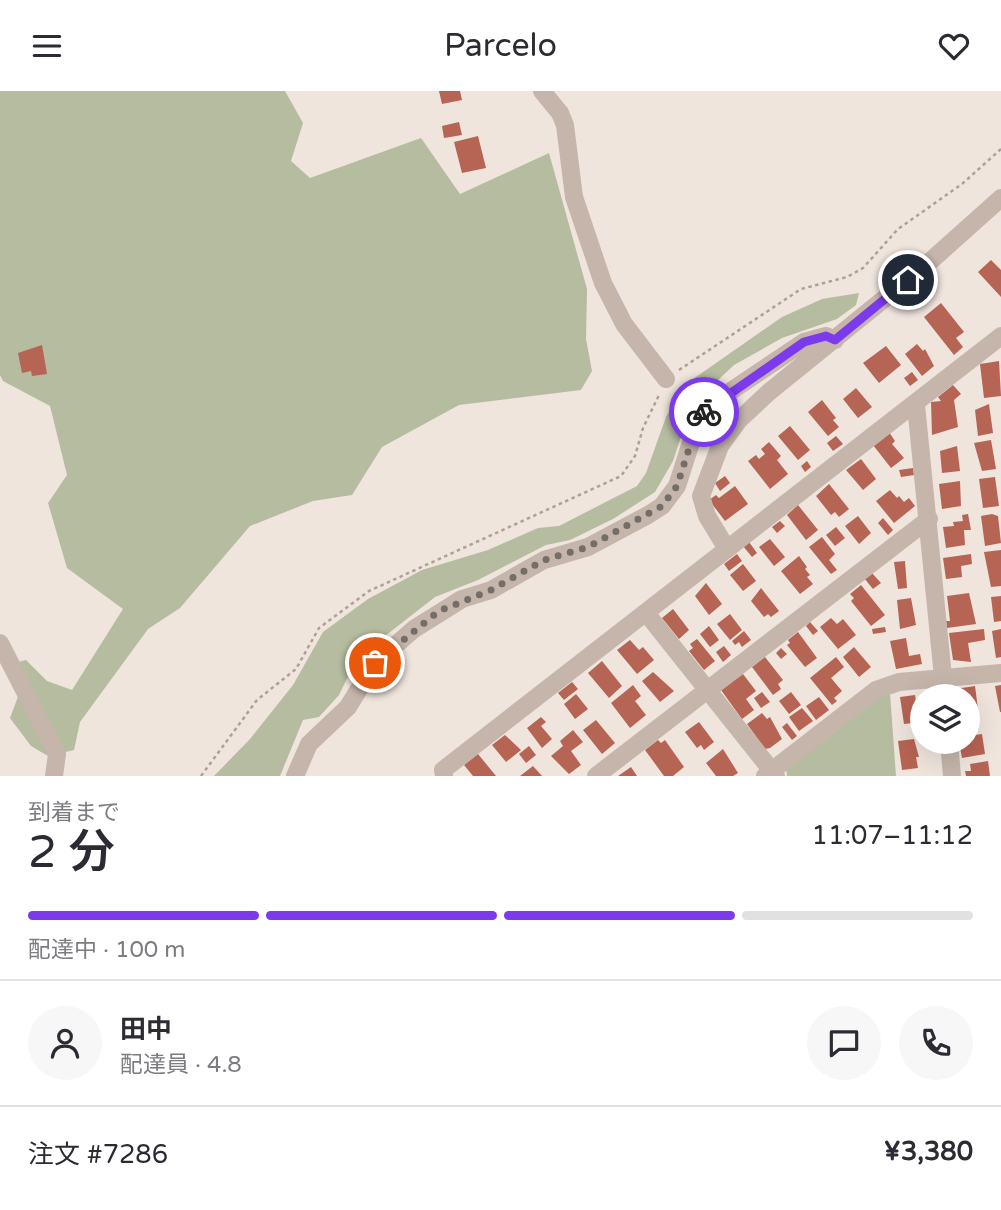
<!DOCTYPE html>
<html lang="ja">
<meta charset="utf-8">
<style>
body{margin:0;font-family:"Varela Round","Noto Sans JP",sans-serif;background:#f7f7f7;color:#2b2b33;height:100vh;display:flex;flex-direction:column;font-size:26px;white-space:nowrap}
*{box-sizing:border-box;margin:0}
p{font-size:23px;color:#7c7c81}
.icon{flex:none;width:38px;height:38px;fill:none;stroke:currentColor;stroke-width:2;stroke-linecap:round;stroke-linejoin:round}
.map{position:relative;height:685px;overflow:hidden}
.sheet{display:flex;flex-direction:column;background:#fff;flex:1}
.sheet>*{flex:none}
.controls{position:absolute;left:910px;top:593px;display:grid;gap:14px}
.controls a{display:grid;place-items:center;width:70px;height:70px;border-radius:50%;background:#fff;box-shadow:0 7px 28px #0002;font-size:35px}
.pin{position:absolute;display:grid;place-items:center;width:60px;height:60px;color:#fff;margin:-30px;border:4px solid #fff;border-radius:50%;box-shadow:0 2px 7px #0007}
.courier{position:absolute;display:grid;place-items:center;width:70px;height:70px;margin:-35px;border:5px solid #7c3aed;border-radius:50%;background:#fff;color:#222;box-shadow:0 2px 9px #0007}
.headline em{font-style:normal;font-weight:600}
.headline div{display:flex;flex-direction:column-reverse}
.headline{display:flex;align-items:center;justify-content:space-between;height:119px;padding:0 28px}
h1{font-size:46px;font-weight:600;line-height:52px}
.bar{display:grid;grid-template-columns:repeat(4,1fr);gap:10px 7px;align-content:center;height:84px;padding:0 28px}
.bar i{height:9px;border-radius:5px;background:#e1e1e2}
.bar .on{background:#7c3aed}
.bar p{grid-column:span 4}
.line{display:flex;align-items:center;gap:18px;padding:0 28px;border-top:2px solid #e1e1e2}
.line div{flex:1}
.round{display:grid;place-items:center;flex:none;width:74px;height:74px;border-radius:37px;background:#f7f7f7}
header{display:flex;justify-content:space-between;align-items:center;height:91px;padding:0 28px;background:#fff;font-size:32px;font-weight:600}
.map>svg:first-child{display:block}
</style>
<header><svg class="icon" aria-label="menu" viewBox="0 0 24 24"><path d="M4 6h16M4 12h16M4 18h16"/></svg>Parcelo<svg class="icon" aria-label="heart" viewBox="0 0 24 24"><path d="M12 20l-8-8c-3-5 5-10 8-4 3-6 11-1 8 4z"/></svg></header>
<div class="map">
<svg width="1001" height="685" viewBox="0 0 1001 685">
<rect width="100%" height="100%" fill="#efe5dd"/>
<!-- green -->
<path fill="#b5bc9f" d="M0 0H285L303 32 291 70 310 87 421 47 460 103 549 62 587 198 586 248 592 280 581 299 459 314 382 356 352 404 313 410 250 435 180 517 148 538 80 631 74 659 48 665 31 655 10 627 19 603 14 572 26 569 47 590 72 599 123 518 67 477 48 412 67 384 50 315 3 290 0 284Z
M859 202 856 214 837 228 782 247 734 274 701 305 689 321 673 370 655 401 613 428 570 449 546 454 478 489 435 506 357 567 339 604 319 626 303 629 280 685H214L250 648 293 594 323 541 368 508 422 479 488 459 538 437 559 435 637 395 646 382 666 326 686 293 782 226 822 208Z
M890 602 896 685H787L786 677 879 606Z"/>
<!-- building -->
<path fill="#b66454" d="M439 0H460L462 9 442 13Z
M459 31 462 44 444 47 442 35Z
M478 45 486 77 462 82 454 51Z
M991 169 1001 179V206L978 181Z
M941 212 964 241 956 247 963 256 954 264 924 226Z
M917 253 923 260 925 258 934 275 922 285 905 263Z
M42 254 47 283 32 285 31 280 22 282 18 262Z
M886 255 901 274 879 292 863 272Z
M999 270 1001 305 984 307 980 273Z
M912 281 918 289 910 295 904 287Z
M953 294 961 303 954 309 958 336 932 344 931 311 941 310 938 306Z
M856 297 872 316 858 327 843 308Z
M822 309 836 327 833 329 839 336 828 345 808 321Z
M989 313 993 342 978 345 975 319Z
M790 335 810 359 798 369 778 345Z
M889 341 895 350 892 353 904 367 891 377 873 354Z
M836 345 843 353 833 360 827 352Z
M991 349 996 378 982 380 974 352Z
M769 351 781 365 777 369 788 383 770 398 748 370 756 364 759 368 765 363 761 358Z
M957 355 960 380 942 382 940 360Z
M861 368 876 388 863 399 846 379Z
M807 370 811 376 805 381 801 375Z
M913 377 914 384 901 386 899 379Z
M725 385 730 392 720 400 715 392Z
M995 386 999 415 983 417 979 388Z
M960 390 961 415 942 418 939 393Z
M829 393 849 418 839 426 835 421 831 424 816 405Z
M735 395 748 413 725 430 709 409 716 404 719 407Z
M890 399 897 407 899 405 904 411 909 407 915 415 894 432 876 410Z
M798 414 818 439 806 449 787 424Z
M968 423 971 439H964L965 454 946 457 943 436 954 435 953 431 963 430 962 424Z
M992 423 998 425 1001 452 985 455 981 425Z
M858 425 871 442 859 453 845 435Z
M883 427 893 439 888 444 878 432Z
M780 430 785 435 777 442 772 436Z
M836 436 845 447 835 455 826 444Z
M822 446 835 463 829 469 837 479 831 483 809 456Z
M770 448 785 466 774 475 759 456Z
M749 451 757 462 752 466 743 455Z
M1001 459V495L991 496 984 461Z
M737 463 742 470 729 480 724 473Z
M971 463 972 473 961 475 962 486 946 488 943 467Z
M799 465 807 476 805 478 810 484 807 486 813 493 800 503 781 480Z
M905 470 907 497 898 498 894 471Z
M743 473 756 490 743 500 730 484Z
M871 481 881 492 873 498 864 487Z
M706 492 722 513 709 524 695 505Z
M861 494 885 524 871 535 851 510 854 507 850 503Z
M761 497 779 520 771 526 768 523 764 526 751 510Z
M969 502 976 533 947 537 946 530H950L947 505Z
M1001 505V530L994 531 991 506Z
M911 507 916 534 900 538 897 509Z
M673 518 689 539 679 548 662 527Z
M730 523 742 539 730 549 717 533Z
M831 527 837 533 843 528 856 544 838 558 820 536Z
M810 531 818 540 813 544 806 535Z
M709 535 719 549 710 556 700 543Z
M885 536 886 541 873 543 872 538Z
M984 538 985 549 968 552 971 571 953 569 949 542Z
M1001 538V566L996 567 992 540Z
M744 540 751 549 742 556 739 551 735 554 732 550Z
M798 541 817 567 805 576 787 554 790 552 788 549Z
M906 547 909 565 920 563 922 573 896 578 890 550Z
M697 548 715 570 704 579 689 560 693 557 690 553Z
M630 549 639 559 643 556 654 569 637 583 617 559Z
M724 555 731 564 723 571 716 561Z
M854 556 871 576 859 586 843 566Z
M781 557 787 563 781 568 776 562Z
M765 566 783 589 778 593 781 598 773 604 752 576Z
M836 566 844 576 831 587 842 600 834 607 837 610 832 614 810 587Z
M602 570 622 595 609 607 588 582Z
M653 581 674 600 660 611 642 590Z
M743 583 756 600 746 608 754 619 742 628 721 599Z
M572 591 578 598 564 609 558 602Z
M633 594 641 605 635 610 646 624 630 637 611 612Z
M1001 594V621H1000L995 595Z
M975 595 978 618 972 619 973 628 968 629V606H956L955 598Z
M762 601 770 611 761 617 754 607Z
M791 601 801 614 789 623 779 610Z
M576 603 588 618 575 628 564 613Z
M915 604 916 611H922V631L904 633 900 606Z
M819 606 829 619 816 629 806 615Z
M802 617 813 630 799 640 789 626Z
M762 622 767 628 770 626 782 648 770 657 765 658 747 633Z
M541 626 546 631 541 635 552 648 542 657 527 637Z
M596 629 615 652 602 663 583 639Z
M699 631 714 651 704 659 701 654 697 657 685 641Z
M787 632 797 645 792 649 782 636Z
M573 639 583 651 571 660 581 674 569 683 551 665 563 655 560 650Z
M982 643 985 663 962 667 959 651H968V645Z
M505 644 521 659 506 671 492 654Z
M914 648 919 666H916L918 677 902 679 898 650Z
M658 649 661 652 665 649 684 676 673 685H664L645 659Z
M529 655 536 664 526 672 519 663Z
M723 658 738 682 733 685H716L706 672Z
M478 663 496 685H473L464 674Z
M988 670 990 685H966L965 680H971L970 673Z
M533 675 542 685H520Z
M631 676 637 685H618Z"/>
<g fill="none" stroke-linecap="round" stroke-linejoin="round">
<!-- path -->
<path stroke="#b19f95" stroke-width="2.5" stroke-dasharray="3.5 3.5" stroke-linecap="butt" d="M679 279 801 198 847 186 863 177 898 138 962 93 1001 58
M201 685 257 609 296 578 319 537 369 500 621 385 635 365 643 337 660 302"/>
<!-- minor -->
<path stroke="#c5b5ab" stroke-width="18" d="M542 0 560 22 565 34 574 106 603 192 624 233 666 288
M916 314 945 606
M727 458 707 425 701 405 720 355 739 329 769 301 926 174 1001 107
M647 523 776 685
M0 552 57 663 54 685
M949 651 952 685
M295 685 309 653 348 616 375 572 414 538 462 508 491 499 544 469 588 456 648 424 662 415 677 395 696 336 710 314 804 251 826 245 835 249
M444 685 443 679 1001 245
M596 685 929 428
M765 685 876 599 899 591 1001 582"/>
</g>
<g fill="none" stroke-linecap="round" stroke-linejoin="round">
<!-- done -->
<path stroke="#756d68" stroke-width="7" stroke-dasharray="0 12.6" d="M375 572 439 520 491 499 544 469 588 456 662 415 677 395 696 336 704 321"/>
<!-- route -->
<path stroke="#7c3aed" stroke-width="9" d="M704 321 804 251 826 245 835 249 908 189"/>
</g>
</svg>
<div class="controls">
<a><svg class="icon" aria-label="layers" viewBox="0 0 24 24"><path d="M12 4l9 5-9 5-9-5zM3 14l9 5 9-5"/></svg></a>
</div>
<div class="pin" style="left:375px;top:572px;background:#ea580c"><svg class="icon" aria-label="bag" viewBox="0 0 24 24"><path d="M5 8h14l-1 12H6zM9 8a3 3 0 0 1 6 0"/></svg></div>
<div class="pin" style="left:908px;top:189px;background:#1f2937"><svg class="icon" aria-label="home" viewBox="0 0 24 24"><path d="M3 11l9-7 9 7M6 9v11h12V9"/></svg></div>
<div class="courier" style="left:704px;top:321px"><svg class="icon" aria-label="bike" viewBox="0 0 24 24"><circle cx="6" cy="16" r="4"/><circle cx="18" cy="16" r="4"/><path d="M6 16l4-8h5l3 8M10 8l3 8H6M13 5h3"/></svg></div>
</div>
<section class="sheet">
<div class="headline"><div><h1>2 分</h1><p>到着まで</p></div><em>11:07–11:12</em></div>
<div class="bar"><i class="on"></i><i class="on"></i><i class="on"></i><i></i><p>配達中 · 100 m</p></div>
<div class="line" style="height:126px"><a class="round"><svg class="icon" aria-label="person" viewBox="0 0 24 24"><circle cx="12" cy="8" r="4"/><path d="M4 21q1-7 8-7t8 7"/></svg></a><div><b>田中</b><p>配達員 · 4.8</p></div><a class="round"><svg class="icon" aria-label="chat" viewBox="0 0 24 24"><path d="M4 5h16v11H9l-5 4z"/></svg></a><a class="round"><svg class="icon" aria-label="phone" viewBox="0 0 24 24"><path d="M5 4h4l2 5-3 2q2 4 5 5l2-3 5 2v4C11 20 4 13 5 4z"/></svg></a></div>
<div class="line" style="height:91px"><div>注文 #7286</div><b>¥3,380</b></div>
</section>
